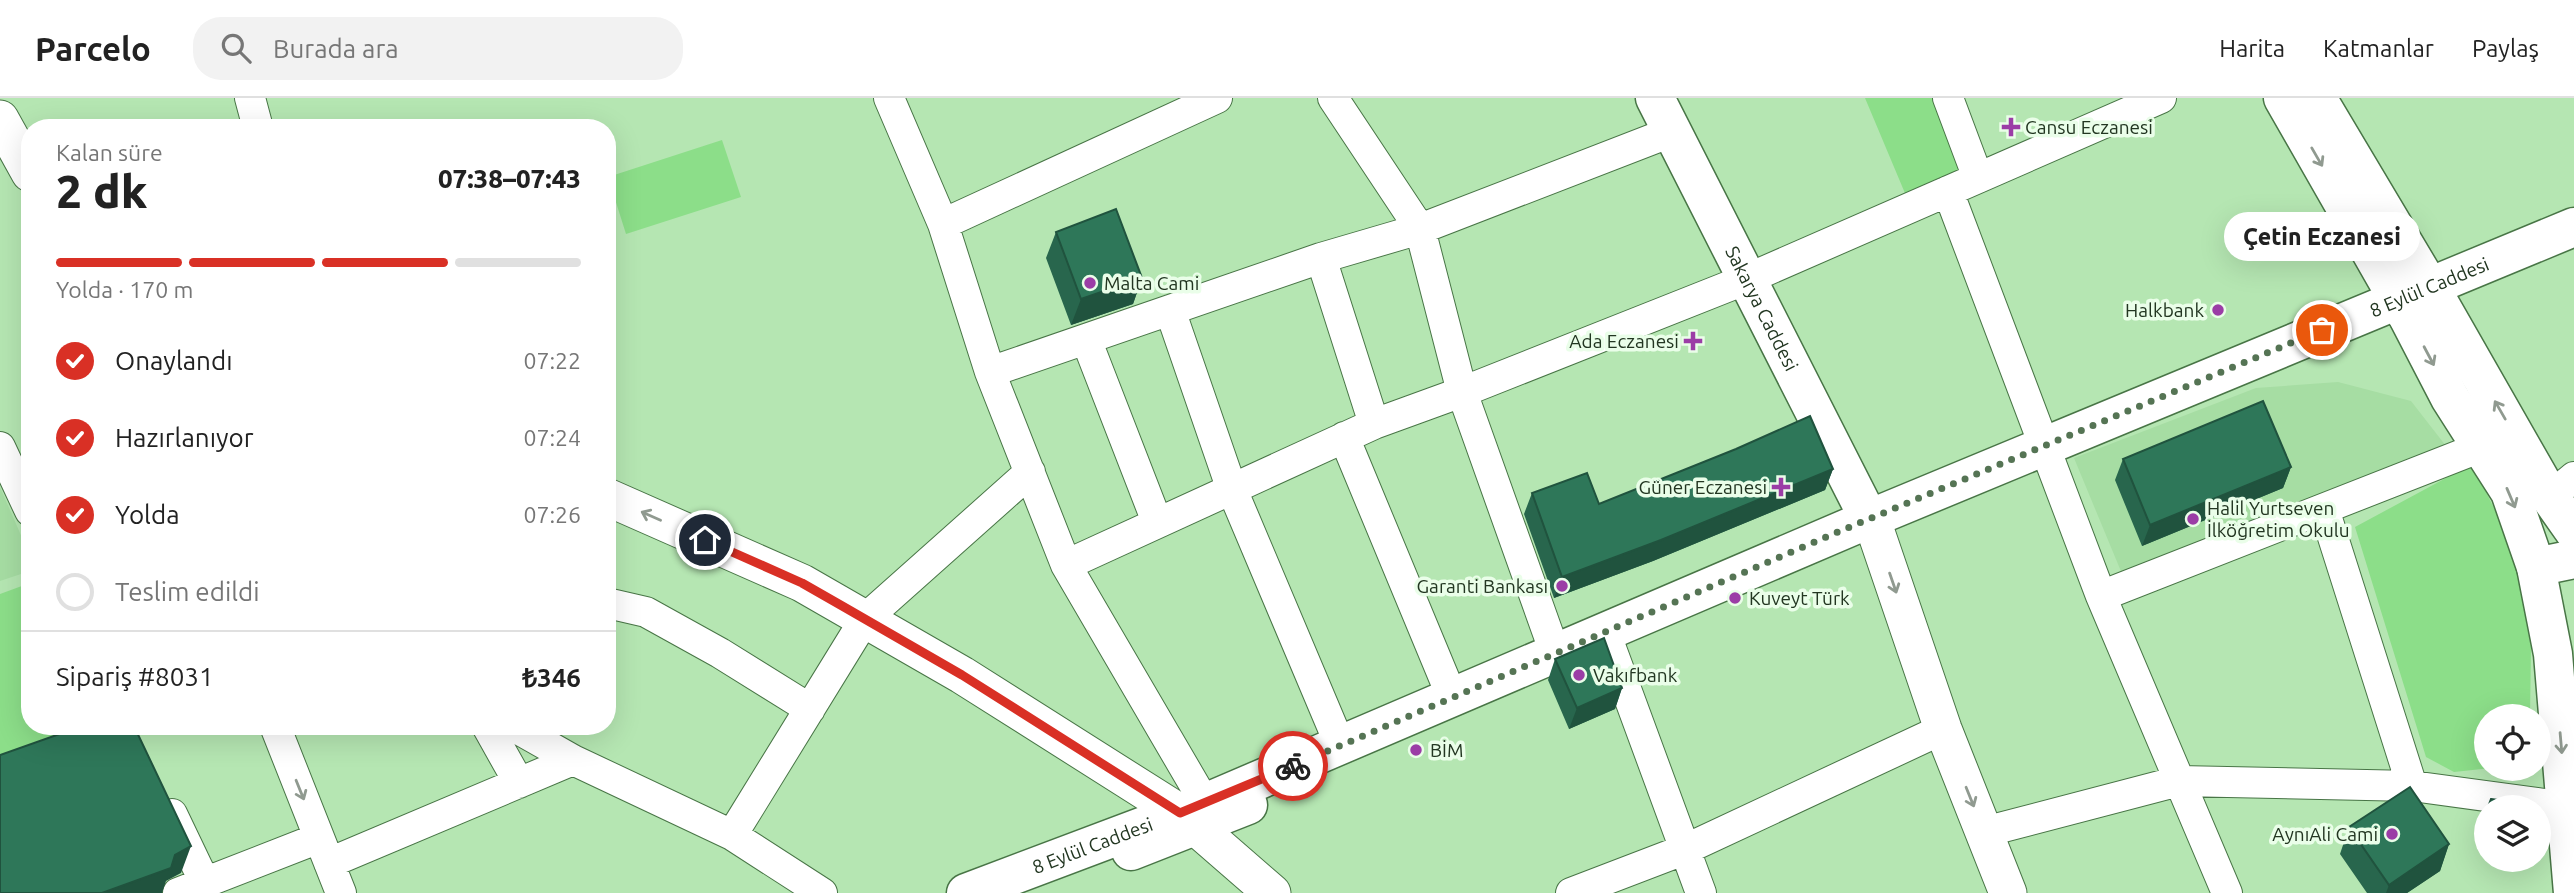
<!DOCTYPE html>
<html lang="tr">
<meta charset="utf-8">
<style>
body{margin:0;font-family:Ubuntu,sans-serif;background:#f2f2f2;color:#222;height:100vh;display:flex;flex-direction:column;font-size:26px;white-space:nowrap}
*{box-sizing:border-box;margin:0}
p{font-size:23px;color:#767676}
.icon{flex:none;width:38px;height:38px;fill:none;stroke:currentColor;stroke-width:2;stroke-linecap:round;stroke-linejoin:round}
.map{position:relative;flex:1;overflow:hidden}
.panel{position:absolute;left:21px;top:21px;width:595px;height:616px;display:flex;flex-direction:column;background:#fff;border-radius:28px;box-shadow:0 7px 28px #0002}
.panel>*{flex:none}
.fabs{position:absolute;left:2474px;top:606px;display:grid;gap:14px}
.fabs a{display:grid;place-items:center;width:77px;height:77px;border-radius:50%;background:#fff;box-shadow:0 7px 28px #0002;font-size:35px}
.pin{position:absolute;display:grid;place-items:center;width:60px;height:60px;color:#fff;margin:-30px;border:4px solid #fff;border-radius:50%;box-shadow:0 2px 7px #0007}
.courier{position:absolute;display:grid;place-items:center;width:70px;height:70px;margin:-35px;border:5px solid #d93025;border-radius:50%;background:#fff;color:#222;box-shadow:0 2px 9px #0007}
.bubble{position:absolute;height:49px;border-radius:24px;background:#fff;box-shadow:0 7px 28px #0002;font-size:23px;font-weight:800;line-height:49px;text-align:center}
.headline em{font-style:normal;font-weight:800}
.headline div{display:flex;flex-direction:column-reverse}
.headline{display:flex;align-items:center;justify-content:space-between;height:119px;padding:0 35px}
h1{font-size:46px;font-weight:800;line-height:52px}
.bar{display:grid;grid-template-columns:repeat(4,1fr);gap:10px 7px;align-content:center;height:84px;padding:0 35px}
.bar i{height:9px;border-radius:5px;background:#e0e0e0}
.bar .active{background:#d93025}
.bar p{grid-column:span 4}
.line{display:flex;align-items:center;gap:18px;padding:0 35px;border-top:2px solid #e0e0e0}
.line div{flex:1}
ol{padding:0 35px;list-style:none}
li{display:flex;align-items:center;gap:21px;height:77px}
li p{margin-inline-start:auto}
li .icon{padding:7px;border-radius:50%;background:#d93025;color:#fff;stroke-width:4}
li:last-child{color:#767676}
li i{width:38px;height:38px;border:4px solid #e0e0e0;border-radius:50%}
header{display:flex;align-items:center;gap:42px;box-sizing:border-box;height:98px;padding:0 35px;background:#fff;border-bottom:2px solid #e0e0e0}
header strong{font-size:33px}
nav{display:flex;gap:38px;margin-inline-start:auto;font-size:24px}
.search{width:490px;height:63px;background:#f2f2f2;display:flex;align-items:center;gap:18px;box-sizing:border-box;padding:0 24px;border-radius:28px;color:#767676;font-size:26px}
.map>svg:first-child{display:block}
</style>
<header>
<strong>Parcelo</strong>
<div class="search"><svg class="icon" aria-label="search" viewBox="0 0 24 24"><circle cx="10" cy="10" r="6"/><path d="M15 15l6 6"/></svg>Burada ara</div>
<nav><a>Harita</a><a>Katmanlar</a><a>Paylaş</a></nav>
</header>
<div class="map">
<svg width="2574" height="795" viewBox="0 0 2574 795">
<rect width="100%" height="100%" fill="#b5e6b2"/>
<!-- built -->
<path fill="#a6dda3" d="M2338 284 2411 303 2453 357 2125 483 2074 360 2256 290Z
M0 389 30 458V473L0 483Z"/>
<!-- green -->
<path fill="#8cde89" d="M1865 0H1940L1964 68 1949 84 1907 100Z
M722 42 741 99 626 136 608 79Z
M2472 366 2511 444 2531 549 2530 618H2487V670H2491L2454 674 2426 659 2355 429Z
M30 485V628H99L0 672V496Z"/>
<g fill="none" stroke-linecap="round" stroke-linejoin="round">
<defs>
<path id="minor" d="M250 0 258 30
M889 0 943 126 990 274 1066 467 1205 705
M1333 0 1420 131 1462 294 1555 555
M1948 0 1978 80
M1948 93 2101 498 2227 795
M943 126 1217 0
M1321 160 1374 326
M1170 212 1231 389 1340 647
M1086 241 1157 424
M990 274 1321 160 1420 131 1671 34
M1344 339 1452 599
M0 349 30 413
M2550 399 2574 379
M1066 467 1374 326 1462 294 1747 181 2161 0
M2101 498 2481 349
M607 505 646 514 720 555 810 611
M1605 534 1701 795
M275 628 341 795
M487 628 519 685
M513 628 573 662 732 737 822 795
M2412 688 2566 709
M172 716 205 785
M1984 734 2179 683 2412 688 2324 411
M732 737 865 521 1030 374
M329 765 573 662
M178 795 319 740
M1571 795 1686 751 1943 631"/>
<path id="tertiary" d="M0 21 30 75
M607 399 802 485 962 577 1180 715 1272 795
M1869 421 1877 437 1943 631 2008 795"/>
<g id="secondary">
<path id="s1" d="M1655 0 1869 421"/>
<path d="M2438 203 2550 399 2574 433"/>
<path d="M2407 217 2450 300 2510 394 2536 469 2553 556 2573 795"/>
<path d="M2536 469 2574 461"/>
<path d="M1131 753 1248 707"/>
</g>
<g id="primary">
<path d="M2283 0 2407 217"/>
<path d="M2317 0 2438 203"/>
<path id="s2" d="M966 795 1205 705 1869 421 2574 129"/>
</g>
</defs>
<!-- minor casing -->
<use href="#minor" stroke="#487546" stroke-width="32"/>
<!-- tertiary casing -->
<use href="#tertiary" stroke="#487546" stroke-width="39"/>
<!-- secondary casing -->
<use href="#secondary" stroke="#487546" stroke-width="41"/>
<!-- primary casing -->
<use href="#primary" stroke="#487546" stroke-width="41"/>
<!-- minor -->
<use href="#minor" stroke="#fff" stroke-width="30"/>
<!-- tertiary -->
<use href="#tertiary" stroke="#fff" stroke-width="37"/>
<!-- secondary -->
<use href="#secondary" stroke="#fff" stroke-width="38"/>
<!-- primary -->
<use href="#primary" stroke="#fff" stroke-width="38"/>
</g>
<!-- wall -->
<path fill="#28664d" d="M1056 134 1142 180 1133 206 1071 227 1046 160Z
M2123 361 2291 369 2283 390 2142 448 2115 382Z
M1833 371 1825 392 1653 463 1554 500 1524 416 1532 395 1599 406Z
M1555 561 1622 590 1615 611 1569 631 1548 582Z
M2487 711V737L2478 733Z
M2349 729 2449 746 2440 773 2407 795H2367L2340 756Z"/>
<!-- shaded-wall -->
<path fill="#20533e" d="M1142 180 1133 206 1071 227 1081 201Z
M2291 369 2283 390 2142 448 2150 427Z
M1833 371 1825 392 1653 463 1554 500 1562 479Z
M1622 590 1615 611 1569 631 1577 610Z
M2449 746 2440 773 2407 795H2386L2389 787Z
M191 748 181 775 166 783 162 795H102Z"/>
<!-- building -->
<path fill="#2e7759" stroke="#20533e" stroke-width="2" d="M1116 111 1142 180 1081 201 1056 134Z
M2263 303 2291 369 2150 427 2123 361Z
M1810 318 1833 371 1661 442 1562 479 1532 395 1587 375 1599 406 1736 351Z
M1604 540 1622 590 1577 610 1555 561Z
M82 628H134L191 748 175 757 171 770 102 795H0V657Z
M2410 689 2449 746 2389 787 2349 729Z
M2491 701 2529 706 2534 709H2488Z
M2487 711V720L2483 719Z"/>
<!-- one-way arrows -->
<defs><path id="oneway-shaft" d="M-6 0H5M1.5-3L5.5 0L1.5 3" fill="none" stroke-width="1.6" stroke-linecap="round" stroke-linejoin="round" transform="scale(1.75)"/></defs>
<g stroke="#909a90">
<use href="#oneway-shaft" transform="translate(2317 59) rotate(60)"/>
<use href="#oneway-shaft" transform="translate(2429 258) rotate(62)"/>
<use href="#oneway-shaft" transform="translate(2500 312) rotate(-120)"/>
<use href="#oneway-shaft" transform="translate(2511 400) rotate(67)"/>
<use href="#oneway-shaft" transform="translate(651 418) rotate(-156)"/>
<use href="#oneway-shaft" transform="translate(1893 485) rotate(71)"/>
<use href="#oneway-shaft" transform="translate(2561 645) rotate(85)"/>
<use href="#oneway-shaft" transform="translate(300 692) rotate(68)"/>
<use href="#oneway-shaft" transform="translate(1970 699) rotate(68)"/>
</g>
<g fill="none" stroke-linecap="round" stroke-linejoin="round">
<!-- done -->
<path stroke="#557454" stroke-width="7" stroke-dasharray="0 12.6" d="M1293 668 1845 431 2322 232"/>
<!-- route -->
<path stroke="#d93025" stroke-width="9" d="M705 442 802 485 844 509 962 577 1180 715 1293 668"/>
</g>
<!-- markers -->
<g fill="#9b3da6" stroke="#eafee9" stroke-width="2.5">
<path d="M2007.5 18.5h7v7h7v7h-7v7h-7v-7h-7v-7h7z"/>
<circle cx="1090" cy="185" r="7"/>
<circle cx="2218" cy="212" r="7"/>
<path d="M1689.5 232.5h7v7h7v7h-7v7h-7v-7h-7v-7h7z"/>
<path d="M1777.5 378.5h7v7h7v7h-7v7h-7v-7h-7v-7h7z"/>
<circle cx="2193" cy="421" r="7"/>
<circle cx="1562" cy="488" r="7"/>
<circle cx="1735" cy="500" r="7"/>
<circle cx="1579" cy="577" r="7"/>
<circle cx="1416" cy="652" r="7"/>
<circle cx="2392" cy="736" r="7"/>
</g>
<g text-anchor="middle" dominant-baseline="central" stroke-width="7" stroke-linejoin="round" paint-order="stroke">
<!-- poi labels -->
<g font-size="19" fill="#223621" stroke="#eafee9" text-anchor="start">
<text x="2025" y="29">Cansu Eczanesi</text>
<text x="1104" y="185">Malta Cami</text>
<text x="2204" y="212" text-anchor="end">Halkbank</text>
<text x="1679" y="243" text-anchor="end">Ada Eczanesi</text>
<text x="1767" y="389" text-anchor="end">Güner Eczanesi</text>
<text x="2207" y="410">Halil Yurtseven<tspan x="2207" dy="22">İlköğretim Okulu</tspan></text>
<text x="1548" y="488" text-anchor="end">Garanti Bankası</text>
<text x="1749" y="500">Kuveyt Türk</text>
<text x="1593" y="577">Vakıfbank</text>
<text x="1430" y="652">BİM</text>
<text x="2378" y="736" text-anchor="end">AynıAli Cami</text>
</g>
<!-- street labels -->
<g font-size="19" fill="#223621" stroke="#eafee9">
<text stroke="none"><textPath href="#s2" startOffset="1584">8 Eylül Caddesi</textPath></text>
<text stroke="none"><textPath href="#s1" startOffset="236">Sakarya Caddesi</textPath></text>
<text stroke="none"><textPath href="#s2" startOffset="135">8 Eylül Caddesi</textPath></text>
</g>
</g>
</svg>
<div class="fabs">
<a><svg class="icon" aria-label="locate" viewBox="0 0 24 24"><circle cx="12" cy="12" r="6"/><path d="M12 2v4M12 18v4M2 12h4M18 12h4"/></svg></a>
<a><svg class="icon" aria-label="layers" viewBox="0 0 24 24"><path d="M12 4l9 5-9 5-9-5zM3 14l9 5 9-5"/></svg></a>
</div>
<div class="pin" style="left:2322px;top:232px;background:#ea580c"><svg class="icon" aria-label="bag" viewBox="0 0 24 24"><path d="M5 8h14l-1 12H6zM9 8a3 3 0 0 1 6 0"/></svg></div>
<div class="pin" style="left:705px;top:442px;background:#1f2937"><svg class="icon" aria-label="home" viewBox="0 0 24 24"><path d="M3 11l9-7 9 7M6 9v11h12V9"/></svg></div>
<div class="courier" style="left:1293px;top:668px"><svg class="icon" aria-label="bike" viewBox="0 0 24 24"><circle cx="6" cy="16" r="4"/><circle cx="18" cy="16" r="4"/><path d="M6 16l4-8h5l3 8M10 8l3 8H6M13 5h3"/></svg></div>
<div class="bubble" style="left:2224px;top:114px;width:196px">Çetin Eczanesi</div>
<section class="panel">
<div class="headline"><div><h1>2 dk</h1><p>Kalan süre</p></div><em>07:38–07:43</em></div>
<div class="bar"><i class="active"></i><i class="active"></i><i class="active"></i><i></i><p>Yolda · 170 m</p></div>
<ol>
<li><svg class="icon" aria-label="check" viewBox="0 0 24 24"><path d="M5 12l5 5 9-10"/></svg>Onaylandı<p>07:22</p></li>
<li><svg class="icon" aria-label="check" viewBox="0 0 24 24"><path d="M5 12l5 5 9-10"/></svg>Hazırlanıyor<p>07:24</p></li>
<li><svg class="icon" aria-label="check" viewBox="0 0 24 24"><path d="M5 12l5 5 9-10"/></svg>Yolda<p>07:26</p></li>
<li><i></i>Teslim edildi</li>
</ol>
<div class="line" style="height:91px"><div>Sipariş #8031</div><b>₺346</b></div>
</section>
</div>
